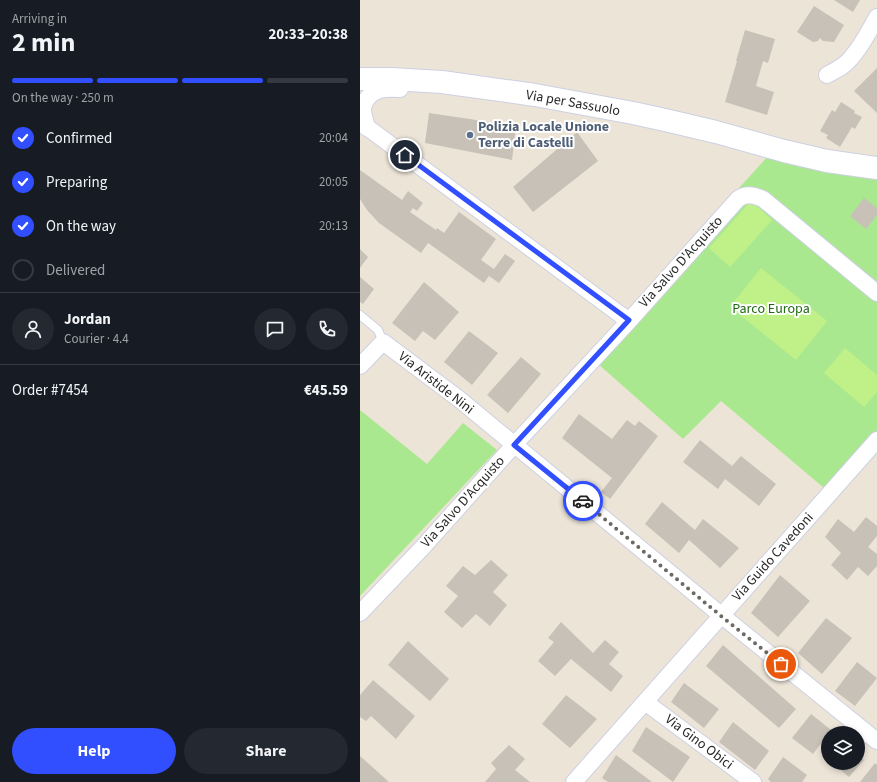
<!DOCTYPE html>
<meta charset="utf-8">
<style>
body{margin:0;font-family:"Source Sans 3",sans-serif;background:#242831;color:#f1f3f6;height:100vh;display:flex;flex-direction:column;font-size:15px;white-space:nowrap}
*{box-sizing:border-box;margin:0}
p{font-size:13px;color:#9ea1a6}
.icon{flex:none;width:22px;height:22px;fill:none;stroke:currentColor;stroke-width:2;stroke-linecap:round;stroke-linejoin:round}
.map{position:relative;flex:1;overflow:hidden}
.drawer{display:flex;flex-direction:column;background:#171b24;width:360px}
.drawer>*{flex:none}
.controls{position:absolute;left:461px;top:726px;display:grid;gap:8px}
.controls a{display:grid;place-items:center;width:44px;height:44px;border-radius:50%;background:#171b24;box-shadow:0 2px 6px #0003;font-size:20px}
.pin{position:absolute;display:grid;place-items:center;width:34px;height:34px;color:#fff;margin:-17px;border:2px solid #fff;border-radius:50%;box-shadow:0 1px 4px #0007}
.courier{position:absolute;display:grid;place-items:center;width:40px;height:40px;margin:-20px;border:3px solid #314fff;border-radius:50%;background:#fff;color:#222;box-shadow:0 1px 5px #0007}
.overview em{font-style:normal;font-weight:700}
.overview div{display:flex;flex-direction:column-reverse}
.overview{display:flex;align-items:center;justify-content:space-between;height:68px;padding:0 12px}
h1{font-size:26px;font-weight:700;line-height:30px}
.bar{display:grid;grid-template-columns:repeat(4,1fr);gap:6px 4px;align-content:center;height:48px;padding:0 12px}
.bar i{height:5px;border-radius:3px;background:#363941}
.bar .on{background:#314fff}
.bar p{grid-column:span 4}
.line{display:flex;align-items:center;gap:10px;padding:0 12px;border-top:1px solid #363941}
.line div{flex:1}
.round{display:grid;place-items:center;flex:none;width:42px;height:42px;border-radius:21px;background:#242831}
ol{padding:0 12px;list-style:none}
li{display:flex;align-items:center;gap:12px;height:44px}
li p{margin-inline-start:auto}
li .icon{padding:4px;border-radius:50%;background:#314fff;color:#fff;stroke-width:4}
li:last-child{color:#9ea1a6}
li i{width:22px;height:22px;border:2px solid #363941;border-radius:50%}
.button{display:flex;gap:8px;margin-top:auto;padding:8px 12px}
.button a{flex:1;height:46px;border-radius:24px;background:#314fff;color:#fff;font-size:16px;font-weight:700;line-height:46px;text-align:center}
.button a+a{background:#242831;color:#f1f3f6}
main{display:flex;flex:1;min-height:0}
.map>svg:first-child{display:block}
</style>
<main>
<section class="drawer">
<div class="overview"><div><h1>2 min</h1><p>Arriving in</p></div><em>20:33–20:38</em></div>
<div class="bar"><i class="on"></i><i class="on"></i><i class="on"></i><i></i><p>On the way · 250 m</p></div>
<ol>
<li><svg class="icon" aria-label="check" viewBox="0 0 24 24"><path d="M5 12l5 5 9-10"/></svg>Confirmed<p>20:04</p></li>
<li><svg class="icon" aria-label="check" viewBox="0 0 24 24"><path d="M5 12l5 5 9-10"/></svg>Preparing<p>20:05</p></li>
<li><svg class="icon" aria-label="check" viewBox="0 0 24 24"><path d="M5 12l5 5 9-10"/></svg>On the way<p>20:13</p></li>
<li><i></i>Delivered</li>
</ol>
<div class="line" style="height:72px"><a class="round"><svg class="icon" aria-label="person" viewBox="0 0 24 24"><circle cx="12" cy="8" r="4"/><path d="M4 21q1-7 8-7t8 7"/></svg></a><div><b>Jordan</b><p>Courier · 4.4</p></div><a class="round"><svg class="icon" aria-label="chat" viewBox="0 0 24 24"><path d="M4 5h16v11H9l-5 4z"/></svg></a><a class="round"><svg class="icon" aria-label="phone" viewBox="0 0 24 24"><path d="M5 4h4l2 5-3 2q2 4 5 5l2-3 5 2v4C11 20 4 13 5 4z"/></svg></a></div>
<div class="line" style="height:52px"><div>Order #7454</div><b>€45.59</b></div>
<div class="button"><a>Help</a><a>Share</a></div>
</section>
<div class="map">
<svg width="517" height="782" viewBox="0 0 517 782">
<rect width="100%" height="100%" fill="#ece4d7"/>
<!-- green -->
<path fill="#a9e88e" d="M409 155 517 175V437L470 493 361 401 323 439 228 355Z
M0 410 67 464 103 423 137 450 0 596Z"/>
<!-- pitch -->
<path fill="#c0f188" d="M391 201 412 220 370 267 349 248Z
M401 268 467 321 436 360 370 307Z
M485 348 517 375V392L504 407 464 373Z"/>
<!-- building -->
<path fill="#c7c1b8" d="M474 0H500L493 12Z
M454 6 484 25 474 42 463 41 460 38 458 41 453 42 437 32Z
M385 30 415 39 408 63 403 61 396 86 414 92 407 115 365 102 377 61H376Z
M517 68V113L494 91Z
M481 102 495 111 494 113 502 117 495 129 492 127 480 147 466 138 468 135 460 131 472 110 475 112Z
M69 113 156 126 152 160 65 143Z
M217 132 238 161 173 212 153 187Z
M0 170 42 200 48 191 63 203 57 211 53 208 50 212 76 230 77 228 84 233 99 212 136 239 121 260 134 269 145 254 155 261 139 283 129 276 124 283 68 243 61 253 19 223 7 210 0 199Z
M504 198 517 208V215L506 229 490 216Z
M0 249 8 257 0 268Z
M0 277 14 289 3 304 0 302Z
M64 282 99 312 75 340 63 331 55 341 32 323Z
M109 331 138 353 112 385 84 362Z
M161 357 181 374 148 413 127 395Z
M219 414 252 439 267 420 275 426 279 421 298 436 250 499 241 492 252 478 202 438Z
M340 440 372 466 381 456 416 484 399 506 365 479 358 489 323 462Z
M302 502 335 530 343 519 379 548 360 568 329 540 319 553 285 524Z
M506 517 517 526V536L508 547 517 554V566L508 576 498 567 487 580 471 565 481 553 465 537 478 519 494 532Z
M131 560 148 575 133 592 147 605 130 626 116 614 102 628 84 612 98 596 86 586 103 566 115 575Z
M420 575 450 601 418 637 391 613Z
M466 618 492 638 462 674 438 653Z
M201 622 233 653 245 640 259 652 249 664 263 676 251 692 211 659 195 676 178 661 194 642 188 638Z
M48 641 89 679 70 701 28 665Z
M363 645 436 709 419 728 346 666Z
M497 662 517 678 495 706 475 691Z
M13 680 55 716 36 739 11 716 6 721 0 717V695Z
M324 683 359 709 344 728 311 702Z
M206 695 237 719 210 748 182 724Z
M451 714 471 730 453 754 432 738Z
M373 722 409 751 395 770 359 742Z
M286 727 330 757 313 782 272 751Z
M149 745 165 759 155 770 170 782H125L136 769 131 763Z
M498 754 504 760 489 777 472 763H498Z
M256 755 292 782H248L242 778Z
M0 756 29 782H0Z
M423 757 447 775 442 782H411L408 779Z
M515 763 517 765V782H500Z"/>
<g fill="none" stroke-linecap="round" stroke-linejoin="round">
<defs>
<path id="lane" d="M0 315 18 330 23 342"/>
<path id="street" d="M467 75C476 70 485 66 491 58 502 46 509 31 517 17
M0 122 269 321
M7 128C6 122 3 115 3 109 3 106 5 103 6 100 14 88 27 88 40 89
M0 366 23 342 99 399 361 615 517 741
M0 613 63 547 154 445 269 321 378 199C386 193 394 195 403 199L517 293
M285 702 393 782
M214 782 517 440"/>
<path id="secondary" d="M0 79H32L82 82 175 95 273 113 305 120 356 132 424 151 467 161 517 168"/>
</defs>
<!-- lane casing -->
<use href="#lane" stroke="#cdd0e3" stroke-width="10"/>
<!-- street casing -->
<use href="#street" stroke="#cdd0e3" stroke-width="18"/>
<!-- secondary casing -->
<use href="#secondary" stroke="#cdd0e3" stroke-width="24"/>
<!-- lane -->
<use href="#lane" stroke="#fff" stroke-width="8"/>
<!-- street -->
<use href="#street" stroke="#fff" stroke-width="16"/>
<!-- secondary -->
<use href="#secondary" stroke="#fff" stroke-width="22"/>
</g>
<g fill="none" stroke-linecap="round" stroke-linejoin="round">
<!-- done -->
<path stroke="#6d6a65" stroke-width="4" stroke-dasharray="0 7.2" d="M223 501 361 616 421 664"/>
<!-- route -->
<path stroke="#314fff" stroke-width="5" d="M45 155 269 320 154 445 223 501"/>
</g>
<!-- markers -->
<circle fill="#5c6f8a" stroke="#fff" stroke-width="1.5" cx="110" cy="135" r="4"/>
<g text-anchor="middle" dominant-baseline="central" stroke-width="4" stroke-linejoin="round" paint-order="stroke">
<!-- street labels -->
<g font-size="14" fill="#282828" stroke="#fff">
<text transform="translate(213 103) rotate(10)">Via per Sassuolo</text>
<text transform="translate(321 262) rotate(-48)">Via Salvo D'Acquisto</text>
<text transform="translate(76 383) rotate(38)">Via Aristide Nini</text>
<text transform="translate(103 502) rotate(-48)">Via Salvo D'Acquisto</text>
<text transform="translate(413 557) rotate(-48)">Via Guido Cavedoni</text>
<text transform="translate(339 742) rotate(37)">Via Gino Obici</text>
</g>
<!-- service labels -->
<g font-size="14" font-weight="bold" fill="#4e5e75" stroke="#fff" text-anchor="start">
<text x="118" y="127">Polizia Locale Unione<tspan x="118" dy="16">Terre di Castelli</tspan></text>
</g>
<!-- park labels -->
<g font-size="14" fill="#216a13" stroke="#fff">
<text x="411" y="309">Parco Europa</text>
</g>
</g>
</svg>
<div class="controls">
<a><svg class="icon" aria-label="layers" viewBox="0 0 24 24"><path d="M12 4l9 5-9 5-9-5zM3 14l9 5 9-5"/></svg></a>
</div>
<div class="pin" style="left:421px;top:664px;background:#ea580c"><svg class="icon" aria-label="bag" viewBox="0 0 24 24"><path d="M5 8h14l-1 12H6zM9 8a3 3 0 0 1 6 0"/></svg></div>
<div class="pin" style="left:45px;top:155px;background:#1f2937"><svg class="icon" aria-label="home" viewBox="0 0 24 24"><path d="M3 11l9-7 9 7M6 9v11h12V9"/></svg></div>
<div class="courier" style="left:223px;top:501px"><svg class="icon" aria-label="car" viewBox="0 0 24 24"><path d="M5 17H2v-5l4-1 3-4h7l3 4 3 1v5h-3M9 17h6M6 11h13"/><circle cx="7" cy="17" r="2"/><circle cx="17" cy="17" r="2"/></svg></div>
</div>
</main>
